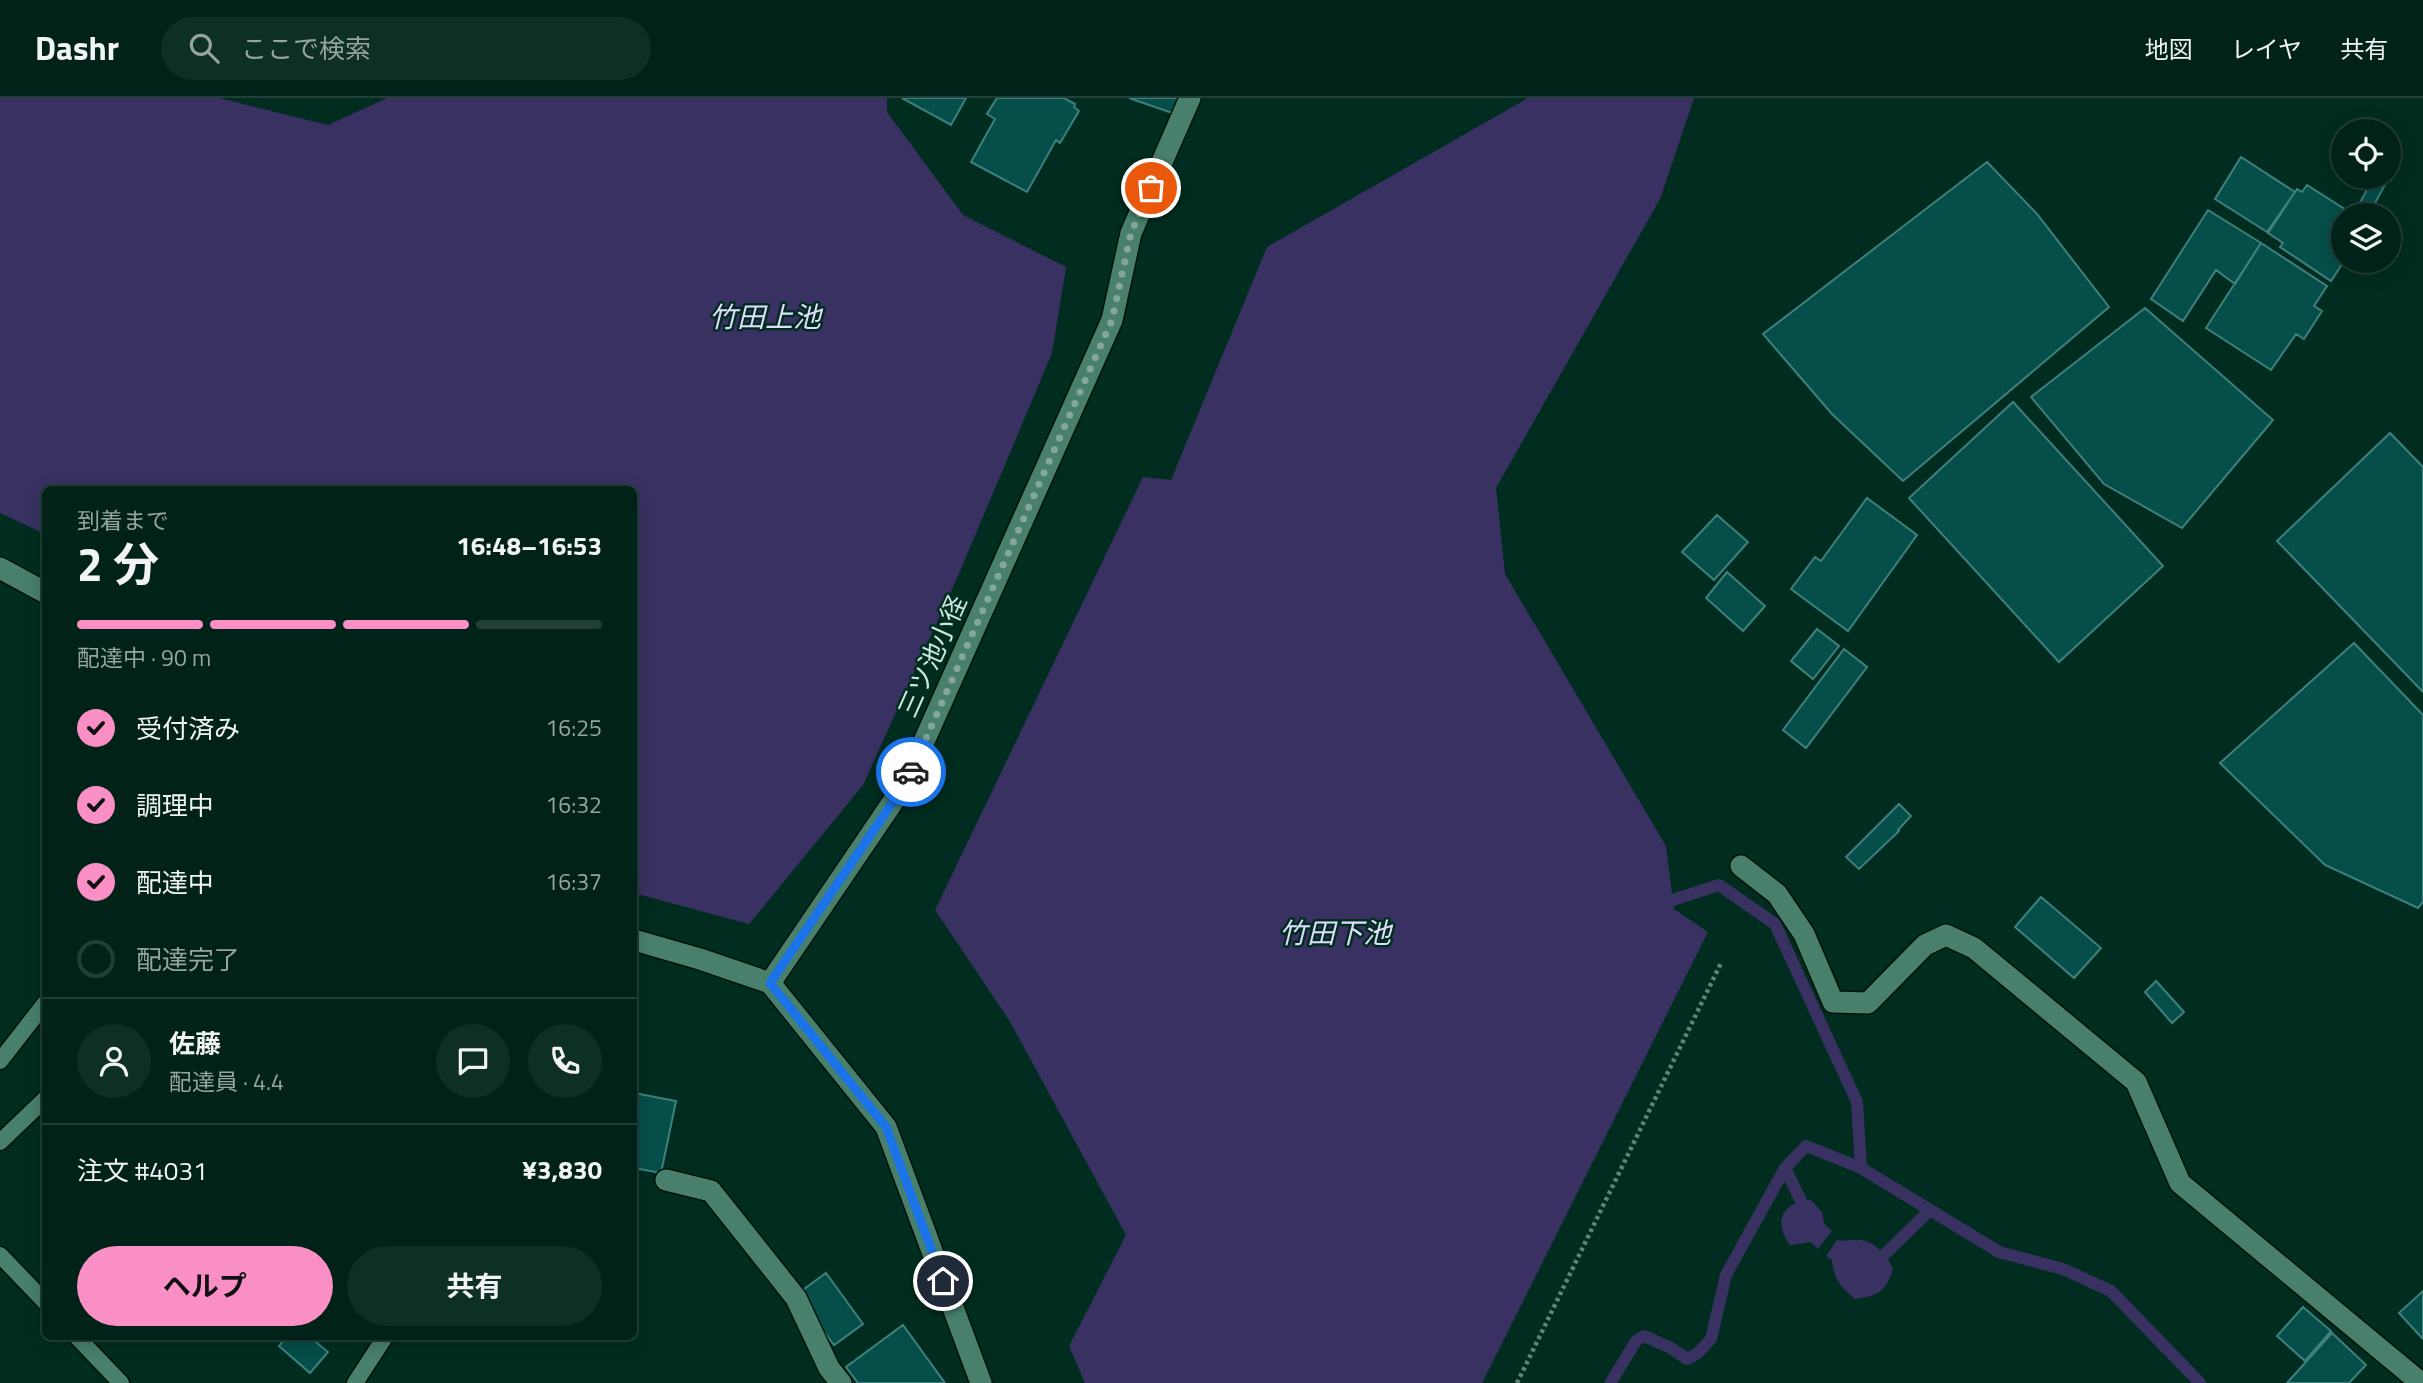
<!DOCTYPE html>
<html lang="ja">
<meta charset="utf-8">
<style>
body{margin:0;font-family:"Titillium Web","Noto Sans JP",sans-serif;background:#0e2f25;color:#f1f3f6;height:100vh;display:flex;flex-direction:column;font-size:26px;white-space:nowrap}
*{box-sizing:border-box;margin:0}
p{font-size:23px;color:#95a4a2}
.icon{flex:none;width:38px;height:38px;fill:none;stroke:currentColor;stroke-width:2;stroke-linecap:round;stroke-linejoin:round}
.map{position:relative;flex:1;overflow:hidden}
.sheet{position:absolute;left:42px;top:388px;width:595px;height:854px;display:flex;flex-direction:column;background:#002218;border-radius:10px;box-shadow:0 4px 18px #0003,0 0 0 2px #223f37}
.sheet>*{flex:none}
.buttons{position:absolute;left:2331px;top:21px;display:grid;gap:14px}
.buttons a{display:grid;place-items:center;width:70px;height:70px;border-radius:50%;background:#002218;box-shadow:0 4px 18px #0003,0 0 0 2px #223f37;font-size:35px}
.pin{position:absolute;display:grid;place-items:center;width:60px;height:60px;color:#fff;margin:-30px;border:4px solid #fff;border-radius:50%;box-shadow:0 2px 7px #0007}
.courier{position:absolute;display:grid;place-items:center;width:70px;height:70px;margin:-35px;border:5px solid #1a73e8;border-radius:50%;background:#fff;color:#222;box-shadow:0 2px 9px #0007}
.summary em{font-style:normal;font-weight:700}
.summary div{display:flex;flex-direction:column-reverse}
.summary{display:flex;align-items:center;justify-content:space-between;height:119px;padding:0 35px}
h1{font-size:46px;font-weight:700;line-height:52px}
.bar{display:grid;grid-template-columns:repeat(4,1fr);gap:10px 7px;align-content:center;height:84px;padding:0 35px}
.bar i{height:9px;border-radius:5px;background:#223f37}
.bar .current{background:#fa8fc6}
.bar p{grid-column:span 4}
.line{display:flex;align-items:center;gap:18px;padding:0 35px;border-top:2px solid #223f37}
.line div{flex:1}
.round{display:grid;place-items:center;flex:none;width:74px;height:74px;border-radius:37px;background:#0e2f25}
ol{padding:0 35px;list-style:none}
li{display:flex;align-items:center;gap:21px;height:77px}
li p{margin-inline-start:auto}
li .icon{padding:7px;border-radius:50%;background:#fa8fc6;color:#111;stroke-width:4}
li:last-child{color:#95a4a2}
li i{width:38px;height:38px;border:4px solid #223f37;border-radius:50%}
.action{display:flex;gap:14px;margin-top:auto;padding:14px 35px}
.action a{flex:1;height:80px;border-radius:42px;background:#fa8fc6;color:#111;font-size:28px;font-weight:700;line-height:80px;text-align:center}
.action a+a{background:#0e2f25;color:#f1f3f6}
header{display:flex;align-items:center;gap:42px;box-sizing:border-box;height:98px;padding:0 35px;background:#002218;border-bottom:2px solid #223f37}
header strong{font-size:33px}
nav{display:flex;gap:38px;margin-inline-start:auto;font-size:24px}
.search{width:490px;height:63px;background:#0e2f25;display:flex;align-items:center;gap:18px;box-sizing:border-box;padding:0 24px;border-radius:38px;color:#95a4a2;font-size:26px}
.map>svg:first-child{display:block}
</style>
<header>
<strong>Dashr</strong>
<div class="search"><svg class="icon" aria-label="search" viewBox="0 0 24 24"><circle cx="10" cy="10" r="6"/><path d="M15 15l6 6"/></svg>ここで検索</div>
<nav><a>地図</a><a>レイヤ</a><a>共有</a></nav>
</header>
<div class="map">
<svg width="2423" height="1285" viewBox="0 0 2423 1285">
<rect width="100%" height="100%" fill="#002d20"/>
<!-- water -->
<path fill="#393161" d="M0 0H219L328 27 387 0H887V14L963 117 1066 169 1052 255 958 478 863 687 749 826 634 795V392H46L45 436 0 415Z
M1528 0H1694L1660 101 1496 390 1505 476 1666 748 1674 811 1708 834 1482 1285H1085L1069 1248 1126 1137 1009 922 935 812 1143 379 1171 382 1267 149Z
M1811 1102 1822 1114 1824 1125 1832 1133 1818 1151 1811 1144 1790 1147C1773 1124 1782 1104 1811 1102Z
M1837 1142C1846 1144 1851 1141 1860 1142 1876 1144 1888 1158 1893 1171 1886 1194 1878 1198 1855 1201 1840 1189 1834 1181 1832 1162L1826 1158Z"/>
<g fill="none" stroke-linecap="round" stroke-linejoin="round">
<!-- stream -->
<path stroke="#393161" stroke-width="12" d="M1660 806 1719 787 1775 826 1857 1004 1861 1070 1999 1154 2063 1171 2111 1193 2200 1285
M1785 1070 1807 1115
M1876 1165 1930 1112
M1611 1284 1636 1243 1644 1238 1671 1250 1687 1261 1698 1255 1711 1241 1726 1177 1785 1070 1806 1048 1861 1070"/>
</g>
<!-- building -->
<path fill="#054e4a" stroke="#3f807c" stroke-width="2" d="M902 0H966L951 27Z
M997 0H1064L1075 6 1074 9 1079 13 1060 45 1056 42 1027 94 971 64 995 21 987 16Z
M1129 0H1185L1178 17Z
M2241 59 2295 94 2267 134 2215 101Z
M1987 64 2037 116 2109 209 1903 383 1832 316 1763 236Z
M2374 79 2386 85 2370 114 2358 108Z
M2307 87 2354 117H2343L2344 163 2331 183 2280 149 2283 145 2268 135 2297 91 2302 94Z
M2208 112 2261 145 2235 186 2216 172 2183 223 2151 201Z
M2261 145 2327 188 2314 208 2322 213 2304 241 2296 236 2271 272 2206 230Z
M2145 210 2273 322 2182 430 2104 386 2031 299Z
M2013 304 2163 468 2059 564 1909 400Z
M2390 335 2423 369V594L2277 443Z
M1867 400 1917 437 1848 533 1791 491 1815 459 1821 463Z
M1717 417 1748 444 1714 482 1682 454Z
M1727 474 1765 508 1743 533 1706 500Z
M1817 531 1839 548 1813 581 1791 563Z
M2354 545 2423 617V804L2418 810 2325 767 2220 665Z
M1844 551 1867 569 1806 650 1783 632Z
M1899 706 1911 718 1898 732 1899 733 1859 771 1846 759Z
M2041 799 2101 850 2074 880 2015 829Z
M2156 883 2184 914 2172 925 2145 894Z
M634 995 676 1003 661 1075 634 1070Z
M826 1175 863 1226 834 1247 796 1197Z
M2423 1193V1241L2399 1215Z
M2303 1209 2331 1233 2305 1263 2277 1238Z
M903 1227 945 1285H858L846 1269Z
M2332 1235 2366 1267 2349 1285H2287Z
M286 1239H310L328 1254 310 1275 279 1248Z"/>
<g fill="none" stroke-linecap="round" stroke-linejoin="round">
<defs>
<path id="lane" d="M0 963 46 904
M0 1044 46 1000
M0 1157 46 1205
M77 1239 121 1285
M355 1285 385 1239"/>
<path id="street" d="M0 470 46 495
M1741 768 1777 796 1804 836 1833 904 1868 905 1925 847 1946 837 1974 850 2136 984 2180 1085 2421 1285
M634 842 700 861 770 885
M770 885 905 686 1112 222 1131 135 1190 0
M770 885 886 1029 981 1285
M666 1082 711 1093 796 1200 829 1270 841 1285"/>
</defs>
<!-- lane casing -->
<use href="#lane" stroke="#00130b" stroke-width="19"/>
<!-- street casing -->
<use href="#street" stroke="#00130b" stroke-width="24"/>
<!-- path -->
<path stroke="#5f8478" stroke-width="4.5" stroke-dasharray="3.5 3.5" stroke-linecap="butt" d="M1517 1285 1721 865"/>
<!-- lane -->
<use href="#lane" stroke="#48806c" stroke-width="16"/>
<!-- street -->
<use href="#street" stroke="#48806c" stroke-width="21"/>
</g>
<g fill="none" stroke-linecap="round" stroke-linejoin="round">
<!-- done -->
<path stroke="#85a79b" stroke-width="7" stroke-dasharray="0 12.6" d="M911 674 1112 222 1131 135 1151 90"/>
<!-- route -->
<path stroke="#1a73e8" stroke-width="9" d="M911 674 905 686 770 885 886 1029 943 1183"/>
</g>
<g text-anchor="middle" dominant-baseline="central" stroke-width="5" stroke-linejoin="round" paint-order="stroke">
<!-- street labels -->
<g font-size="26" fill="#cce8dd" stroke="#002d20">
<text transform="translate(932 558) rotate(-66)">三ツ池小径</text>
</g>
<!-- water labels -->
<g font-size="28" font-style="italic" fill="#dfddfd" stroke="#002d20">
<text x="765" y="218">竹田上池</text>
<text x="1335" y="834">竹田下池</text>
</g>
</g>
</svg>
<div class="buttons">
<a><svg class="icon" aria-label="locate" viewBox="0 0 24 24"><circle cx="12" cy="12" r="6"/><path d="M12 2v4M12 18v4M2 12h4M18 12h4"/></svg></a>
<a><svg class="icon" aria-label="layers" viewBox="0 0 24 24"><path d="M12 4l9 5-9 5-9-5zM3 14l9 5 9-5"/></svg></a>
</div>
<div class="pin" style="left:1151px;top:90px;background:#ea580c"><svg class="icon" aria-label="bag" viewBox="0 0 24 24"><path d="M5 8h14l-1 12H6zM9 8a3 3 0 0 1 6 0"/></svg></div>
<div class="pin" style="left:943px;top:1183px;background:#1f2937"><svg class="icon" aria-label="home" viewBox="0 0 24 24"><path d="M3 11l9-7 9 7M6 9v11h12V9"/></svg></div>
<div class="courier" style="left:911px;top:674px"><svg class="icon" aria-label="car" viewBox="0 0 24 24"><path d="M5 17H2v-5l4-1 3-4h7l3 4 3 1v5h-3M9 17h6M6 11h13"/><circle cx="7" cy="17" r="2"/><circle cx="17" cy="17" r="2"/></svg></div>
<section class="sheet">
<div class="summary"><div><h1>2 分</h1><p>到着まで</p></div><em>16:48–16:53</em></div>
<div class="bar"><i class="current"></i><i class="current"></i><i class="current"></i><i></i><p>配達中 · 90 m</p></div>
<ol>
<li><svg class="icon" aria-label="check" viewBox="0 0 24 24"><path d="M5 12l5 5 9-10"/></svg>受付済み<p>16:25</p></li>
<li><svg class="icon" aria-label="check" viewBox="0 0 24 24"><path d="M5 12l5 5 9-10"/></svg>調理中<p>16:32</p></li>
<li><svg class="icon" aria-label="check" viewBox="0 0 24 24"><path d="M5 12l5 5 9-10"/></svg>配達中<p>16:37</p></li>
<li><i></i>配達完了</li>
</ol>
<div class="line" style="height:126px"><a class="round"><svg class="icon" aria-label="person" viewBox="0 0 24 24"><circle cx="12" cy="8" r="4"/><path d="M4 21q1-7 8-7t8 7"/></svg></a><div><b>佐藤</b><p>配達員 · 4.4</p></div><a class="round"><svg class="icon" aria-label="chat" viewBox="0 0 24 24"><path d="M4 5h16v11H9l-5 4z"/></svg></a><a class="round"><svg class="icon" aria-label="phone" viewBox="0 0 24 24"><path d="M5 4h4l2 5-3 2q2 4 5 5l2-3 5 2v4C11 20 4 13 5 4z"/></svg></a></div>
<div class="line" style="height:91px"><div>注文 #4031</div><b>¥3,830</b></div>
<div class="action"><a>ヘルプ</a><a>共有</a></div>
</section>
</div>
